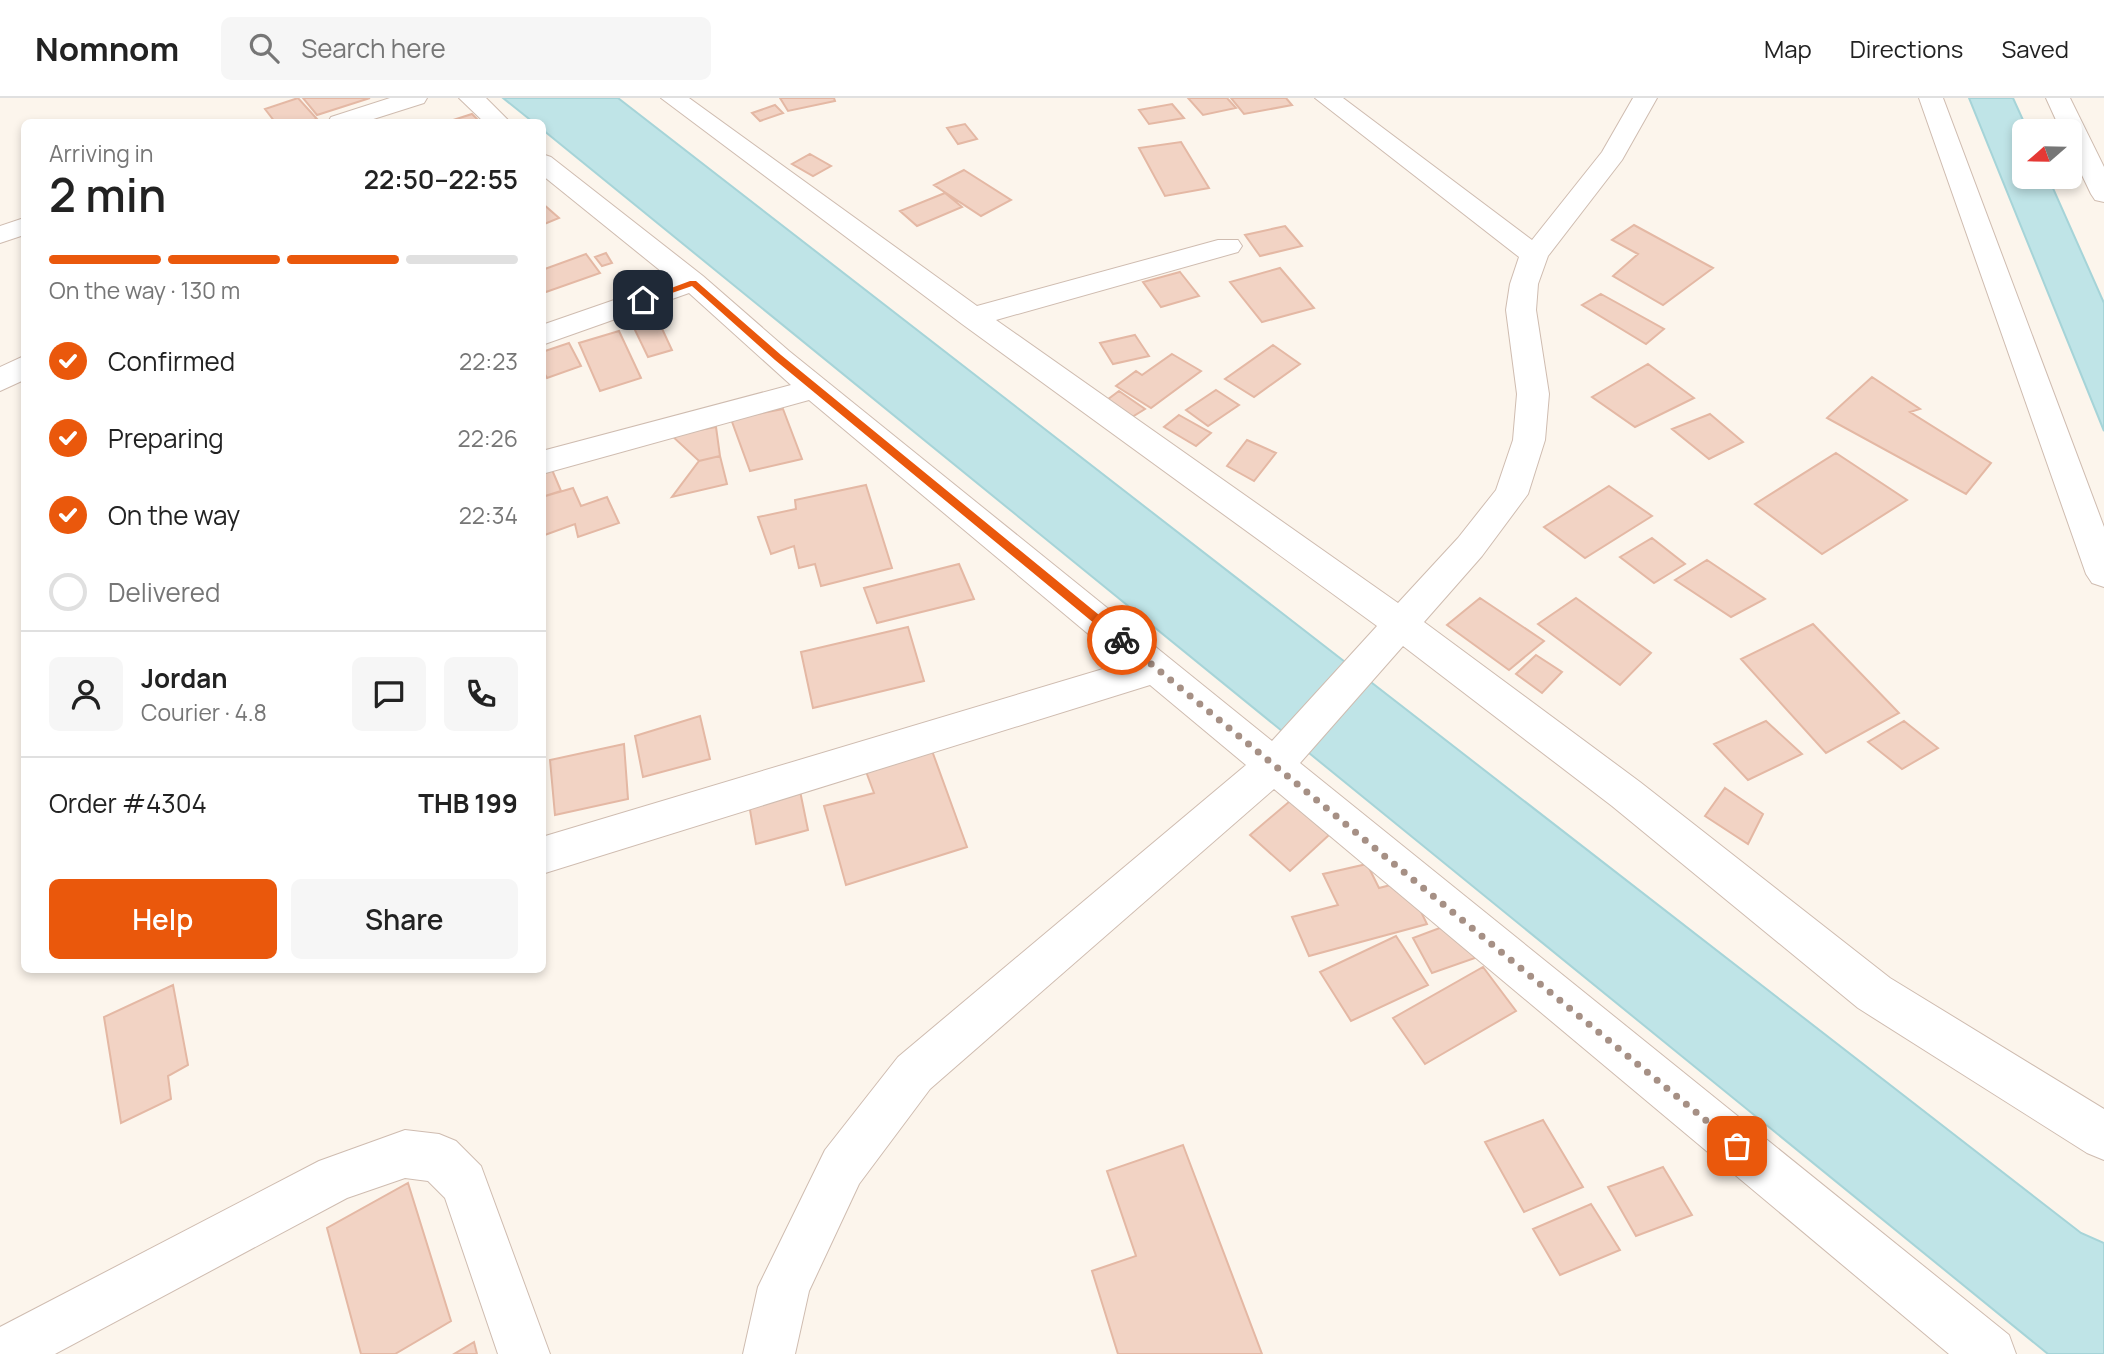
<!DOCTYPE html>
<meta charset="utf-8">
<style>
body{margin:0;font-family:Manrope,sans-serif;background:#f6f6f6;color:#222;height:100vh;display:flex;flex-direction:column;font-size:26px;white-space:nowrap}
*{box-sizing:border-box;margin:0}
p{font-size:23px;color:#767676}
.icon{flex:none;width:38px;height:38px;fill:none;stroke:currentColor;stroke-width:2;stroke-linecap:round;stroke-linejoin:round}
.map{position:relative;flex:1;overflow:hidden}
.drawer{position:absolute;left:21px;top:21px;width:525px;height:854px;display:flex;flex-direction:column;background:#fff;border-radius:10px;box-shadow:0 4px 10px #0003}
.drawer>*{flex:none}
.needle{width:46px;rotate:250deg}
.controls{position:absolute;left:2012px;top:21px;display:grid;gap:14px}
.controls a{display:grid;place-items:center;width:70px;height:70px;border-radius:10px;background:#fff;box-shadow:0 4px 10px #0003;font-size:35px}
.pin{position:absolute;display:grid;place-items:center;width:60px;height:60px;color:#fff;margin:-30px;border-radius:14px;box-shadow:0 4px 10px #0006}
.courier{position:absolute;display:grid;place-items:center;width:70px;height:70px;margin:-35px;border:5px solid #ea580c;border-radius:50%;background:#fff;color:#222;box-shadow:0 2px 9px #0007}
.summary em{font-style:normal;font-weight:600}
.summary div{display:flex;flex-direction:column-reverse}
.summary{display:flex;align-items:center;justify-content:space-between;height:119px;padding:0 28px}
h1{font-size:46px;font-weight:600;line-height:52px}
.bar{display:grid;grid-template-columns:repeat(4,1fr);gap:10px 7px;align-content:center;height:84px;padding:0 28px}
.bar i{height:9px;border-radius:5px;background:#e0e0e0}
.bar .selected{background:#ea580c}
.bar p{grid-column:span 4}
.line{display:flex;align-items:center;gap:18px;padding:0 28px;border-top:2px solid #e0e0e0}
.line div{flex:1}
.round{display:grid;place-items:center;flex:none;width:74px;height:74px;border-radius:10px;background:#f6f6f6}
ol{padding:0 28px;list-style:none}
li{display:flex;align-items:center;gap:21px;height:77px}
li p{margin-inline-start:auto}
li .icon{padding:7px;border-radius:50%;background:#ea580c;color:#fff;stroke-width:4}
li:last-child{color:#767676}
li i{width:38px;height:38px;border:4px solid #e0e0e0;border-radius:50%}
.button{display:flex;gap:14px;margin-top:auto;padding:14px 28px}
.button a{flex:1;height:80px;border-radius:10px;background:#ea580c;color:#fff;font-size:28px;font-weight:600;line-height:80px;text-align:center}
.button a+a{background:#f6f6f6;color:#222}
header{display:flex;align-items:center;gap:42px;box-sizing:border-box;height:98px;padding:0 35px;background:#fff;border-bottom:2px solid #e0e0e0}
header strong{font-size:33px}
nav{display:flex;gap:38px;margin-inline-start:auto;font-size:24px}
.search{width:490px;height:63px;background:#f6f6f6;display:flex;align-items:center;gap:18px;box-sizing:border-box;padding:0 24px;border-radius:10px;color:#767676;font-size:26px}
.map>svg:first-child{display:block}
</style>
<header>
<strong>Nomnom</strong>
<div class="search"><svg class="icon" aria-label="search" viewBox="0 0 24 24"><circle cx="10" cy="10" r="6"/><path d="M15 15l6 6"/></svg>Search here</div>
<nav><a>Map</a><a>Directions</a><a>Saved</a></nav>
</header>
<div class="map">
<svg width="2104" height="1256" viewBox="0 0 2104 1256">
<rect width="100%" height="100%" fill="#fcf5ec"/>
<!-- water -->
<path fill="#bfe4e7" stroke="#a6d4d8" stroke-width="2" d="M503 0H618L2081 1135 2104 1145V1256H2048L543 32 542 24H533Z
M1969 0H2013L2028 33H2025V79H2048L2104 205V333Z"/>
<!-- building -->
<path fill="#f2d3c4" stroke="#e4b8a4" stroke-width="2" d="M298 0 317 21 306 24H275L265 11Z
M303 0H370L317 17Z
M780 0H834L835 3 788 13Z
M1188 0H1227L1236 10 1203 17Z
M1231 0H1286L1292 7 1244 16Z
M1172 6 1184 20 1149 26 1139 12Z
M775 7 783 15 760 23 752 15Z
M472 16 480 24H447Z
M965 26 977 41 958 46 947 30Z
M1181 44 1209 90 1165 98 1139 50Z
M810 56 831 68 813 78 792 66Z
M964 72 1011 102 981 118 934 87Z
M945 95 962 109 917 128 900 113Z
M542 105 559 120 542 127Z
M1634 127 1713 170 1663 207 1613 178 1638 156 1612 142Z
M1285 128 1302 148 1260 158 1245 137Z
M606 155 612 165 602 168 595 159Z
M586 156 600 175 546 194 542 188V172Z
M1280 170 1314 210 1262 224 1230 184Z
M1180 174 1199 198 1161 209 1143 184Z
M1601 196 1664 231 1646 246 1582 207Z
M658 222 672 252 648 259 633 228Z
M619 233 641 280 600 293 579 245Z
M1135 237 1149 258 1113 266 1100 245Z
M569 245 581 268 547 280 542 271V254Z
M1273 247 1300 266 1254 299 1225 281Z
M1172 256 1201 273 1151 310 1116 288 1136 273 1142 277Z
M1648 266 1694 300 1635 329 1592 299Z
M1872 279 1920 311 1910 314 1991 365 1966 396 1827 320Z
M1216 292 1239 307 1208 328 1186 312Z
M1119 293 1145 311 1132 319 1107 302Z
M783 311 802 361 750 373 731 321Z
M1710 316 1743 344 1709 361 1672 331Z
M1179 317 1211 335 1196 348 1164 329Z
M716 329 720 358 699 363 671 337Z
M1247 342 1276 355 1254 383 1227 368Z
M1836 355 1907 402 1822 456 1755 406Z
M720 358 727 386 672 399 699 363Z
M550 367 561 393 542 399V369Z
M866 387 892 470 821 488 815 466 799 470 794 448 771 456 758 419 796 411 795 402Z
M1609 388 1652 418 1585 460 1544 429Z
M573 390 581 408 607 399 619 425 578 439 575 426 542 438V399Z
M1652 440 1685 466 1654 485 1620 459Z
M1707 462 1765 501 1731 519 1675 482Z
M959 466 974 501 877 525 864 490Z
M1480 500 1544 543 1509 572 1447 527Z
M1576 500 1651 555 1620 587 1538 526Z
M1813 526 1899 615 1826 655 1741 561Z
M908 529 924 583 813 610 801 554Z
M1536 557 1562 574 1542 595 1516 576Z
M700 618 710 661 643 679 635 638Z
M1766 623 1802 656 1748 682 1714 646Z
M1904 623 1938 650 1902 671 1868 644Z
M624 646 628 701 555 717 550 662Z
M931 650 967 749 846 787 824 708 874 695 861 660Z
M799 688 808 732 756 746 747 695Z
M1725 690 1763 716 1748 746 1705 718Z
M1290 703 1329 737 1290 773 1250 737Z
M1367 766 1379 790 1406 783 1427 826 1309 858 1292 819 1338 807 1323 776Z
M1453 825 1475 860 1432 875 1413 840Z
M1396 838 1428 887 1351 923 1320 874Z
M1483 869 1516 913 1425 966 1393 920Z
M173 887 188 967 168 978 171 1001 121 1025 104 919Z
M1543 1022 1583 1089 1524 1114 1485 1044Z
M1183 1047 1262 1256H1118L1092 1173 1136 1158 1107 1073Z
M1663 1069 1692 1117 1636 1138 1608 1089Z
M408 1085 451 1223 395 1256H361L327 1130Z
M1591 1106 1620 1152 1560 1177 1533 1131Z
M474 1244 477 1256H454Z"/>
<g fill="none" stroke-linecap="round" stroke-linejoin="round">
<defs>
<path id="minor" d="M390 0H427L424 5 364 24H328L331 19Z
M459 0H486L510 24H484Z
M661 0H689L977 208 1218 142H1238L1242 148 1238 154 996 222 1398 505 1458 440 1496 392 1513 342 1517 296 1506 212 1510 186 1519 159 1315 0H1343L1532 142 1602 54 1633 0H1657L1622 62 1548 158 1538 186 1536 212 1549 296 1545 342 1528 396 1482 458 1424 524 1640 684 1890 880 2104 1011V1062L2087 1055 1858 910 1612 708 1403 548 1300 665 2009 1237 2016 1256H1949L1274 691 930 991 859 1086 809 1193 795 1256H743L758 1189 825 1052 898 959 1246 667 1150 587 542 776V739L1123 565 809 302 542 376V353L791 287 689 195 542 247V227L672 182 542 77V56L551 59 703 178 789 253 1272 643 1377 528 962 226Z
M1919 0H1943L2104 429V489L2092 485 2086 476Z
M2046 0H2070L2104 69V104L2095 102 2091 96 2070 52V33H2061Z
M24 120V137L0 145V128Z
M24 258V282L0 293V269Z
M405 1032 439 1036 456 1043 481 1068 550 1256H498L445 1100 428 1083 405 1080 347 1100 55 1256H0V1229L319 1063Z"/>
</defs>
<!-- minor casing -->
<use href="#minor" stroke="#cfbcb0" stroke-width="2"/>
<!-- minor -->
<use href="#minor" fill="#fff" fill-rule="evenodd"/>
</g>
<!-- route -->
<path fill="#ea580c" d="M690 183H696L781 257 1126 539V545H1118L775 262 692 188 646 204 639 202Z"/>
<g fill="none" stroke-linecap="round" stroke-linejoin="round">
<!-- done -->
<path stroke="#a69085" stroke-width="7" stroke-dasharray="0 12.6" d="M1122 542 1737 1048"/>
</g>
</svg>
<div class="controls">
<a><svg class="needle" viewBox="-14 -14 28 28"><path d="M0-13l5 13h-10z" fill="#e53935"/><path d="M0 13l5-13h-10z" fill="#767676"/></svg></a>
</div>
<div class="pin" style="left:1737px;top:1048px;background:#ea580c"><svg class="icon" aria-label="bag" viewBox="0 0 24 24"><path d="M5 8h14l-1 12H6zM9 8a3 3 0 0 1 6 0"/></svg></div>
<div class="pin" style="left:643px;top:202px;background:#1f2937"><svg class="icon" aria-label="home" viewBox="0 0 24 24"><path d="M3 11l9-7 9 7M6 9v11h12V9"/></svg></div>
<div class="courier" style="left:1122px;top:542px"><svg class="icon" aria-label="bike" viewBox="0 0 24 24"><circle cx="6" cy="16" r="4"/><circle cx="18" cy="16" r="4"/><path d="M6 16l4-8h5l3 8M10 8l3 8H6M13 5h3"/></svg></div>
<section class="drawer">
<div class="summary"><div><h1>2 min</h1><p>Arriving in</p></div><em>22:50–22:55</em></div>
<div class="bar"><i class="selected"></i><i class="selected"></i><i class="selected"></i><i></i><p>On the way · 130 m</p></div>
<ol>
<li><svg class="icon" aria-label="check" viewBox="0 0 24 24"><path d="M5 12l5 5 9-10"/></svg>Confirmed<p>22:23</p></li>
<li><svg class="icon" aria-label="check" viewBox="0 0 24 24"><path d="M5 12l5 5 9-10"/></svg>Preparing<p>22:26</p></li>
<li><svg class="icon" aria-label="check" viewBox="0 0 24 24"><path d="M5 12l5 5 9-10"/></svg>On the way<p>22:34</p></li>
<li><i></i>Delivered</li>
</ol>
<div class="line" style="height:126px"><a class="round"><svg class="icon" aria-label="person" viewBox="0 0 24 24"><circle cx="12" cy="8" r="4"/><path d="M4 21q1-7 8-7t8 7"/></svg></a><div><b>Jordan</b><p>Courier · 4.8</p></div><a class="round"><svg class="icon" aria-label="chat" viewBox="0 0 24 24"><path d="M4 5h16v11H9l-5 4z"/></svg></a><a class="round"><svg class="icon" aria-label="phone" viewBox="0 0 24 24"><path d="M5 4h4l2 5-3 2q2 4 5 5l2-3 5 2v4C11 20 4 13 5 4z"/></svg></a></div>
<div class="line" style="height:91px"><div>Order #4304</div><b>THB 199</b></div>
<div class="button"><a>Help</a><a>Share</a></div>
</section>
</div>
